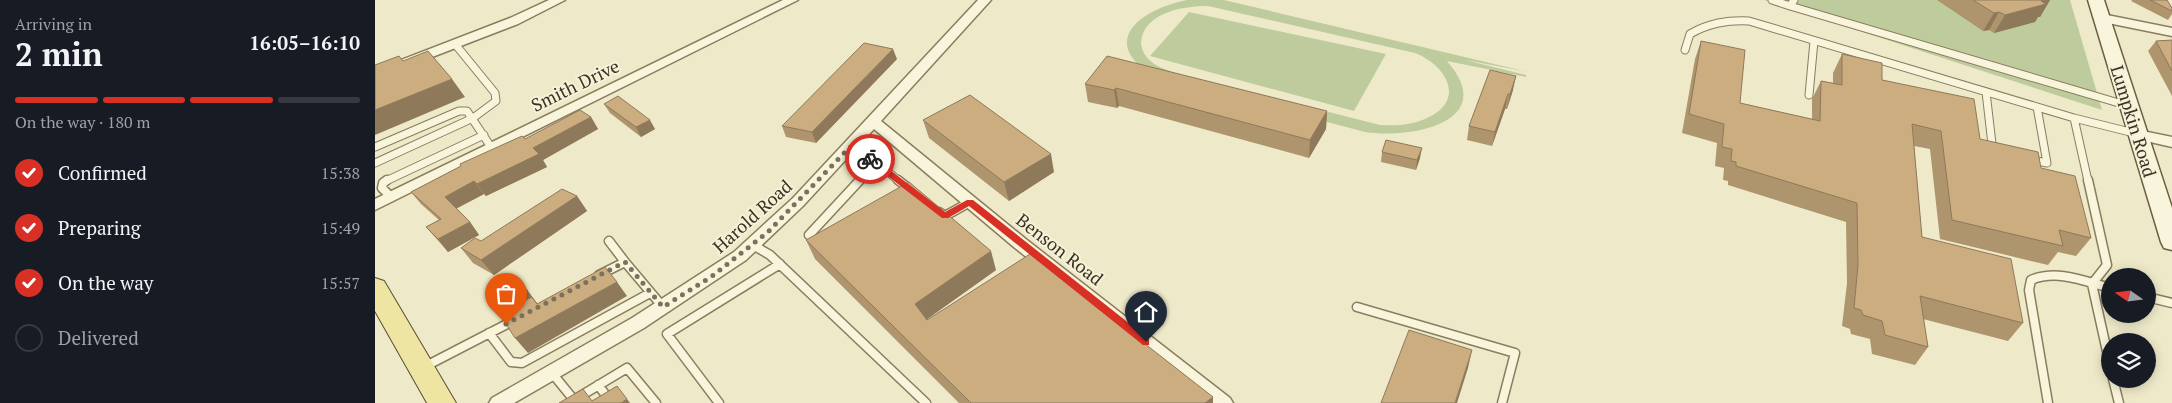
<!DOCTYPE html>
<meta charset="utf-8">
<style>
body{margin:0;font-family:"PT Serif",serif;background:#20242c;color:#f1f3f6;height:100vh;display:flex;flex-direction:column;font-size:19px;white-space:nowrap}
*{box-sizing:border-box;margin:0}
p{font-size:16px;color:#9ea1a6}
.icon{flex:none;width:28px;height:28px;fill:none;stroke:currentColor;stroke-width:2;stroke-linecap:round;stroke-linejoin:round}
.map{position:relative;flex:1;overflow:hidden}
.panel{display:flex;flex-direction:column;background:#171b24;width:375px}
.panel>*{flex:none}
.needle{width:32px;rotate:284deg}
.controls{position:absolute;left:1726px;top:268px;display:grid;gap:10px}
.controls a{display:grid;place-items:center;width:55px;height:55px;border-radius:50%;background:#171b24;box-shadow:0 2px 12px #0003;font-size:25px}
.pin{position:absolute;display:grid;place-items:center;width:42px;height:42px;color:#fff;margin:-51px -21px;border-radius:50% 50% 50% 0;rotate:-45deg;box-shadow:0 0 5px #0007}
.pin .icon{rotate:45deg}
.courier{position:absolute;display:grid;place-items:center;width:50px;height:50px;margin:-25px;border:4px solid #d93025;border-radius:50%;background:#fff;color:#222;box-shadow:0 1px 6px #0007}
.overview em{font-style:normal;font-weight:700}
.overview div{display:flex;flex-direction:column-reverse}
.overview{display:flex;align-items:center;justify-content:space-between;height:85px;padding:0 15px}
h1{font-size:32px;font-weight:700;line-height:38px}
.bar{display:grid;grid-template-columns:repeat(4,1fr);gap:8px 5px;align-content:center;height:60px;padding:0 15px}
.bar i{height:6px;border-radius:4px;background:#363941}
.bar .selected{background:#d93025}
.bar p{grid-column:span 4}
ol{padding:0 15px;list-style:none}
li{display:flex;align-items:center;gap:15px;height:55px}
li p{margin-inline-start:auto}
li .icon{padding:5px;border-radius:50%;background:#d93025;color:#fff;stroke-width:4}
li:last-child{color:#9ea1a6}
li i{width:28px;height:28px;border:2px solid #363941;border-radius:50%}
main{display:flex;flex:1;min-height:0}
.map>svg:first-child{display:block}
</style>
<main>
<section class="panel">
<div class="overview"><div><h1>2 min</h1><p>Arriving in</p></div><em>16:05–16:10</em></div>
<div class="bar"><i class="selected"></i><i class="selected"></i><i class="selected"></i><i></i><p>On the way · 180 m</p></div>
<ol>
<li><svg class="icon" aria-label="check" viewBox="0 0 24 24"><path d="M5 12l5 5 9-10"/></svg>Confirmed<p>15:38</p></li>
<li><svg class="icon" aria-label="check" viewBox="0 0 24 24"><path d="M5 12l5 5 9-10"/></svg>Preparing<p>15:49</p></li>
<li><svg class="icon" aria-label="check" viewBox="0 0 24 24"><path d="M5 12l5 5 9-10"/></svg>On the way<p>15:57</p></li>
<li><i></i>Delivered</li>
</ol>
</section>
<div class="map">
<svg width="1797" height="403" viewBox="0 0 1797 403">
<rect width="100%" height="100%" fill="#eeeac9"/>
<!-- green -->
<path fill="#becc9d" fill-rule="evenodd" d="M812 0H849L1153 72 1090 60 1151 75V77L1072 61C1125 122 1037 139 990 132L781 77C721 43 765 9 812 0ZM833 6 1040 53C1071 65 1092 100 1052 118 1037 125 1021 126 1005 125L804 74C788 69 768 63 766 43 768 12 809 6 833 6Z
M1389 0H1695L1727 110Z
M814 12 1011 54 979 111 775 56Z"/>
<g fill="none" stroke-linecap="round" stroke-linejoin="round">
<defs>
<path id="lane-far1" d="M1397 0 1415 6
M1419 0 1415 6 1754 106
M1310 50 1315 34C1334 23 1352 20 1374 21L1699 118 1713 181
M1611 92 1617 144 1622 149
M1434 95 1439 41
M1699 118 1763 134
M0 147 84 111H92L116 147
M475 147 501 162 524 181
M1657 160 1672 163 1662 107
M0 163 98 118 121 101 120 93 80 44
M11 181 109 135
M484 181 501 162"/>
<path id="lane" d="M12 180 8 183 7 188 16 197
M523 180 533 188 530 190
M1713 180 1732 265 1717 284 1735 365
M564 212 570 216 595 202
M234 241 250 262
M443 242 434 235 485 180
M378 245 395 255 551 403
M224 275 250 262 288 307
M1772 297 1797 303
M982 307 1140 353 1127 403
M114 333 136 362 147 363 275 293
M49 367 138 321
M177 373 199 400
M1738 379 1744 403
M223 385 237 403
M194 403 252 368 281 403
M344 403 292 334 405 264
M1673 403 1654 290 1656 280C1682 269 1709 281 1735 288"/>
<path id="street" d="M174 0H190L143 24 0 79V70L135 18Z
M408 0H423L0 210V199Z
M603 0H616L506 121 652 240 855 398 858 403H836L640 248 499 129 428 206 371 260 269 328 139 403H114L117 398 257 318 359 252 418 198Z
M1727 14 1797 28V36L1723 21 1721 18Z
M1763 130 1797 137V147L1758 138 1756 135 1758 132Z"/>
<path id="secondary" d="M1713 0H1729L1797 208V250L1789 248 1786 242Z"/>
<path id="primary" d="M0 278 9 281 81 403H52L0 311Z"/>
</defs>
<!-- lane-far1 casing -->
<use href="#lane-far1" stroke="#8a7d5e" stroke-width="9"/>
<!-- lane casing -->
<use href="#lane" stroke="#8a7d5e" stroke-width="11"/>
<!-- street casing -->
<use href="#street" stroke="#8a7d5e" stroke-width="3"/>
<!-- secondary casing -->
<use href="#secondary" stroke="#6c5e41" stroke-width="3"/>
<!-- primary casing -->
<use href="#primary" stroke="#584b32" stroke-width="2"/>
<!-- lane-far1 -->
<use href="#lane-far1" stroke="#f8f5dc" stroke-width="7"/>
<!-- lane -->
<use href="#lane" stroke="#f8f5dc" stroke-width="8"/>
<!-- street -->
<use href="#street" fill="#f8f5dc" fill-rule="evenodd"/>
<!-- secondary -->
<use href="#secondary" fill="#f8f5dc" fill-rule="evenodd"/>
<!-- primary -->
<use href="#primary" fill="#efe5a3" fill-rule="evenodd"/>
</g>
<!-- wall -->
<path fill="#af956e" d="M1562 0H1675L1665 17H1663L1660 22 1619 33 1614 30 1608 31Z
M1757 0H1792L1797 8V14L1793 20 1756 1Z
M1797 40V96L1773 51 1781 41Z
M1326 41 1365 103 1437 119V99L1446 81 1458 83V73L1467 54 1507 80 1605 139 1666 168 1716 238 1701 256 1683 252 1673 265 1565 239 1555 149 1539 146 1547 237 1648 323 1633 341 1548 319 1553 347 1540 365 1497 354 1495 339 1476 334 1475 329 1467 326 1472 283 1471 222 1353 185V181L1348 180 1349 168 1340 166 1342 143 1307 133 1320 59Z
M522 59 441 143 411 137 407 126Z
M710 84 952 111 951 129 934 158 744 106 742 108 713 102Z
M1138 90 1132 109H1130L1117 146 1092 140 1094 126Z
M229 104 280 129 266 137 235 113Z
M216 117 223 129 168 160 172 167 111 196 109 194 81 209 95 222 104 235 73 252 51 227 64 220 46 204 36 192 86 166 150 139Z
M548 120 679 172 634 201 554 138Z
M1007 152 1045 158 1041 170 1006 162Z
M202 196 212 211 119 275 98 263 86 248 106 241Z
M431 240 621 270 551 320 838 397V403H584L440 259Z"/>
<!-- shaded-wall -->
<path fill="#8e795a" d="M1672 0H1675L1665 17H1663L1660 22 1619 33 1630 15 1666 1Z
M1624 12 1614 30 1608 31 1619 13Z
M518 49 522 59 441 143 437 132Z
M1141 76 1138 90 1132 109 1135 94Z
M77 79 90 97 0 135V110Z
M741 88 744 106 742 108 739 90Z
M1133 94 1130 109 1117 146 1120 132Z
M952 111 951 129 934 158 935 140Z
M216 117 223 129 168 160 172 167 111 196 102 184 158 148Z
M275 120 280 129 266 137 261 127Z
M1047 148 1045 158 1041 170 1042 160Z
M676 154 679 172 634 201 629 182Z
M99 181 109 194 80 209 70 197Z
M202 196 212 211 119 275 106 260Z
M95 222 104 235 73 252 63 239Z
M616 251 621 270 548 322 540 304Z
M242 282 252 296 153 353 140 338Z
M153 291 174 319 129 318 120 308Z
M1097 350 1093 368 1082 403H1080Z
M838 397V403H830Z
M252 399 255 403H246Z"/>
<!-- building -->
<path fill="#cbad80" stroke="#8e795a" d="M1598 0H1672L1666 1 1671 4 1630 15 1624 12 1619 13Z
M1775 0H1792L1797 8V11Z
M1797 40V71L1781 41Z
M1326 41 1370 50 1365 103 1445 121 1446 81 1467 85V54L1507 63V80L1599 99 1605 139 1663 152 1666 168 1700 176 1716 238 1684 230 1688 246 1577 220 1566 131 1537 124 1547 237 1636 259 1648 323 1545 296 1553 347 1510 335 1507 321 1488 315 1486 310 1479 308 1483 265 1482 203 1361 166V162L1356 161 1357 149 1347 147 1349 124 1314 114Z
M489 43 518 49 437 132 407 126Z
M53 51 77 79 0 110V65L24 56 28 61Z
M732 56 952 111 935 140 741 88 739 90 710 84Z
M1115 70 1141 76 1135 94H1133L1120 132 1094 126Z
M595 95 676 154 629 182 548 120Z
M243 96 275 120 261 127 229 104Z
M205 110 216 117 158 148 164 154 102 184 99 181 70 197 95 222 63 239 51 227 66 219 36 192 86 166 85 164 147 136 150 139Z
M1011 140 1047 148 1042 160 1007 152Z
M534 182 616 251 540 304 552 320 655 254 838 397 830 403H596L431 240Z
M187 189 202 196 106 260 86 248 100 238 106 241Z
M230 267 242 282 140 338 124 313 157 297 162 304Z
M146 283 153 291 120 308 115 300Z
M1034 330 1097 350 1080 403H1006Z
M242 386 252 399 246 403H184L208 389 217 401Z"/>
<!-- route -->
<path fill="#d93025" d="M493 157H498L570 212 592 200H598L774 339V345H768L594 206 573 218H567L493 161Z"/>
<g fill="none" stroke-linecap="round" stroke-linejoin="round">
<!-- done -->
<path stroke="#7a725c" stroke-width="5" stroke-dasharray="0 9" d="M131 324 250 262 288 307 336 277 393 232 475 147 495 159"/>
</g>
<g text-anchor="middle" dominant-baseline="central" stroke-width="4" stroke-linejoin="round" paint-order="stroke">
<!-- street labels -->
<g font-size="18" fill="#3b3221" stroke="#f5f2d9">
<text transform="translate(200 85) rotate(-26)">Smith Drive</text>
<text transform="translate(1759 121) rotate(73)">Lumpkin Road</text>
<text transform="translate(377 216) rotate(-42)">Harold Road</text>
<text transform="translate(685 249) rotate(38)">Benson Road</text>
</g>
</g>
</svg>
<div class="controls">
<a><svg class="needle" viewBox="-14 -14 28 28"><path d="M0-13l5 13h-10z" fill="#e53935"/><path d="M0 13l5-13h-10z" fill="#9ea1a6"/></svg></a>
<a><svg class="icon" aria-label="layers" viewBox="0 0 24 24"><path d="M12 4l9 5-9 5-9-5zM3 14l9 5 9-5"/></svg></a>
</div>
<div class="pin" style="left:131px;top:324px;background:#ea580c"><svg class="icon" aria-label="bag" viewBox="0 0 24 24"><path d="M5 8h14l-1 12H6zM9 8a3 3 0 0 1 6 0"/></svg></div>
<div class="pin" style="left:771px;top:342px;background:#1f2937"><svg class="icon" aria-label="home" viewBox="0 0 24 24"><path d="M3 11l9-7 9 7M6 9v11h12V9"/></svg></div>
<div class="courier" style="left:495px;top:159px"><svg class="icon" aria-label="bike" viewBox="0 0 24 24"><circle cx="6" cy="16" r="4"/><circle cx="18" cy="16" r="4"/><path d="M6 16l4-8h5l3 8M10 8l3 8H6M13 5h3"/></svg></div>
</div>
</main>
